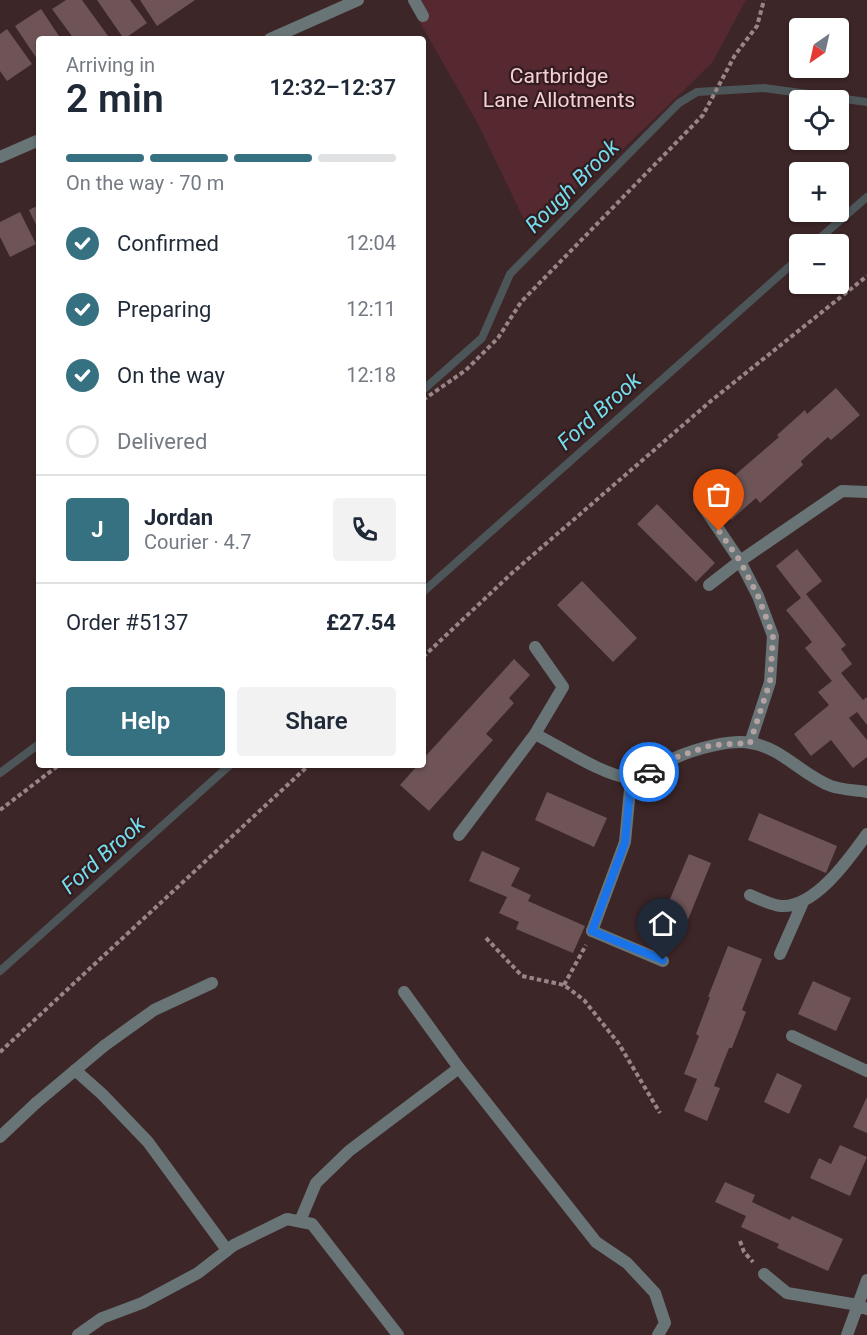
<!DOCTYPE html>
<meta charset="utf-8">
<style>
body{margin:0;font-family:Roboto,sans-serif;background:#f2f2f3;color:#1f2937;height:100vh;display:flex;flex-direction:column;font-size:22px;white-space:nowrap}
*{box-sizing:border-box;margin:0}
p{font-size:20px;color:#747a83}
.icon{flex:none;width:33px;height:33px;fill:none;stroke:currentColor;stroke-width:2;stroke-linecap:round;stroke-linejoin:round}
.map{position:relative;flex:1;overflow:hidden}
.details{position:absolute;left:36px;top:36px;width:390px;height:732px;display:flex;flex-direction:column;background:#fff;border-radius:6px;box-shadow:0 2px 4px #0004}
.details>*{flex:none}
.needle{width:39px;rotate:214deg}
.buttons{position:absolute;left:789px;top:18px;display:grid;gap:12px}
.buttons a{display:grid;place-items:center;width:60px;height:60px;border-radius:6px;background:#fff;box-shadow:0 2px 4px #0004;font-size:30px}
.pin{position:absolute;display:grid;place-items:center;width:51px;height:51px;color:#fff;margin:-62px -26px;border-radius:50% 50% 50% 0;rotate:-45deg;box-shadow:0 0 6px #0007}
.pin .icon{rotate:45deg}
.courier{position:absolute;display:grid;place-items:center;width:60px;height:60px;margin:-30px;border:4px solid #1a73e8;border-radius:50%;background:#fff;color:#222;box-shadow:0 2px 8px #0007}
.summary em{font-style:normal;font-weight:600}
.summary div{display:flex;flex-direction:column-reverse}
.summary{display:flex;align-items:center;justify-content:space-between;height:102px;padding:0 30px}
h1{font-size:39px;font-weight:600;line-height:45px}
.bar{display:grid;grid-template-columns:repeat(4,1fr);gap:9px 6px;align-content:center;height:72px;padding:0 30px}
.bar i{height:8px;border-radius:4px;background:#e0e1e3}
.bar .selected{background:#367181}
.bar p{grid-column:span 4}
.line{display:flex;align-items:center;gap:15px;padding:0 30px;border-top:2px solid #e0e1e3}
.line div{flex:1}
.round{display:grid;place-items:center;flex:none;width:63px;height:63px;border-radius:6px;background:#f2f2f3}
ol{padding:0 30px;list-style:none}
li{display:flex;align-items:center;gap:18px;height:66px}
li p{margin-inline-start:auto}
li .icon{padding:6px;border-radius:50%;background:#367181;color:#fff;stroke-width:4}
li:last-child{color:#747a83}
li i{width:33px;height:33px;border:3px solid #e0e1e3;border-radius:50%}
.button{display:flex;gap:12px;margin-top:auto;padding:12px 30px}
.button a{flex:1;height:69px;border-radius:6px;background:#367181;color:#fff;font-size:24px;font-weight:600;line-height:69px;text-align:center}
.button a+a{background:#f2f2f3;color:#1f2937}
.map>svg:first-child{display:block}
</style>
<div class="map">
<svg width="867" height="1335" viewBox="0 0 867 1335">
<rect width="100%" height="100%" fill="#3d2628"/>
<!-- green -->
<path fill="#56282f" d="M407 0H746L712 63 623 149 528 228 478 124Z"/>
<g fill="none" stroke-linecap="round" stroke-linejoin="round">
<!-- stream -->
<path stroke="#4c5558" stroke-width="8" d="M813 244 867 197
M423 390 482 338 510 274 679 103 697 92 764 88 867 102
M423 592 800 257
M0 773 39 744
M0 971 230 765"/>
</g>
<!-- building -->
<path fill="#6e5457" d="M66 0H82L108 36 104 39H74L52 9Z
M97 0H130L147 23 124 39Z
M140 0H195L157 26Z
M41 9 61 39H39V62L15 26Z
M7 29 32 64 7 81 0 71V34Z
M39 205V231L29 210Z
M20 212 36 244 10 257 0 237V222Z
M836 388 860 415 831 440 828 437 801 461 803 465 760 503 756 498 731 520 716 502 740 481 735 475 779 437 777 435 805 410 807 414Z
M657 504 715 563 696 582 637 524Z
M797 549 822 581 806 594 846 645 841 649 852 664 841 673 863 700 867 697V725L857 712 849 718 867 740V757L853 768 831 740 811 756 794 734 829 705 818 692 832 681 805 648 812 642 786 610 801 598 776 566Z
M582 581 637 638 613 662 557 605Z
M514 659 530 675 509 698 514 703 486 734 493 740 429 811 400 785 418 765H423V759Z
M547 792 607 818 594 847 535 820Z
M759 813 837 846 826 873 748 840Z
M482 851 520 868 511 886 531 895 528 901 585 926 573 953 516 929 519 922 499 913 507 897 469 881Z
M689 854 711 863 685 927 662 918Z
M728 946 762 959 742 1010 746 1012 732 1048H729L714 1086 720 1088 707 1121 684 1111 697 1079 684 1074 699 1036 696 1034 710 997H708Z
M813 981 851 998 836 1031 798 1014Z
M777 1073 802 1085 789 1114 764 1102Z
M867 1097V1133L853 1127Z
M840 1145 867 1157 850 1196 810 1178 819 1158 831 1164Z
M725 1182 755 1195 752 1202 790 1220 792 1216 843 1239 828 1271 777 1248 779 1244 741 1227 746 1216 715 1202Z"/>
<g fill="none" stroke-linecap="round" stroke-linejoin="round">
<!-- path -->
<path stroke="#998587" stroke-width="4" stroke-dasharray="4.5 3" stroke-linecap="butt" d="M423 400 466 370 498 338 521 302 703 115 735 55 757 26 764 0
M423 657 512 573 712 400 867 276
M0 810 59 765
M486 938 522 976 564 985 584 1000 619 1044 660 1113
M564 985 586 945
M0 1052 309 765
M740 1241 744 1252 753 1262"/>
<!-- service -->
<path stroke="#687476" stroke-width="12" d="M414 0 423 16
M592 931 663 961
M404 992 459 1068
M104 1046 154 1010 212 983
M0 1137 36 1103"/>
<!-- minor -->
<path stroke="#687476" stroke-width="12" d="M270 39 358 0
M0 157 39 140
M699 500 740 561 758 596 773 636 770 682 750 743
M709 585 740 561 842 491 867 492
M535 734C559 746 604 776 630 778 642 779 664 764 675 758 694 749 731 739 751 743 782 748 802 775 831 786 842 790 856 790 867 792
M459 835 535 734 563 687 535 647
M750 895C759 899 771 905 781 906 815 908 849 859 867 834
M592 931 625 842 631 779
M780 954 803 902
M792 1036 867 1071
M75 1070 102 1094 148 1142 227 1250
M36 1103 104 1046
M300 1221 316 1183 349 1151 459 1068 596 1242 627 1263 655 1293 665 1323 658 1335
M764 1274 787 1293 858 1305 867 1309
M78 1335 102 1318 142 1303 198 1273 234 1245 287 1219 312 1224 398 1335
M847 1335 867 1280"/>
</g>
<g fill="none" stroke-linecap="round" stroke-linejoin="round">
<!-- done -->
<path stroke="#b4a2a3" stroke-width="6" stroke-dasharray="0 10.8" d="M649 772 677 757 712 745 750 743 770 682 773 636 758 596 740 561 719 531"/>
<!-- route -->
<path stroke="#1a73e8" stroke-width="8" d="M649 772 631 779 625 842 592 931 663 960"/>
</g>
<g text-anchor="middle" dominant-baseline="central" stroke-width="4.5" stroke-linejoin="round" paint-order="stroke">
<!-- park labels -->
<g font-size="21" fill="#f5d1d5" stroke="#321c1f">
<text x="559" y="76">Cartbridge<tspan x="559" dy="24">Lane Allotments</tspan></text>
</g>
<!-- water labels -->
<g font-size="22" font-style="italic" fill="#74dded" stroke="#321c1f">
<text transform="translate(572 186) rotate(-45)">Rough Brook</text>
<text transform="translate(599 411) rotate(-42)">Ford Brook</text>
<text transform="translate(103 855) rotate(-42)">Ford Brook</text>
</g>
</g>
</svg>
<div class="buttons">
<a><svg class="needle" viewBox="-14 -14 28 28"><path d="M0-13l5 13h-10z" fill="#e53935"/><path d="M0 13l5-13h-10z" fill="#747a83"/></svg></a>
<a><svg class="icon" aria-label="locate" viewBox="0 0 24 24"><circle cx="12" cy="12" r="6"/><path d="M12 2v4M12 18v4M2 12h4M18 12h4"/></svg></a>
<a>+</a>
<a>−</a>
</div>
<div class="pin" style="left:719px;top:531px;background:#ea580c"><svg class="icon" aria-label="bag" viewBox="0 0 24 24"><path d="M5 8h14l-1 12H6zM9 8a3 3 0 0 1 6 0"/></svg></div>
<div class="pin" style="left:663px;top:960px;background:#1f2937"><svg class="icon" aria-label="home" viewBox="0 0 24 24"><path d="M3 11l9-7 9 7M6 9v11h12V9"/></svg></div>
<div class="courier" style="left:649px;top:772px"><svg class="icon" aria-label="car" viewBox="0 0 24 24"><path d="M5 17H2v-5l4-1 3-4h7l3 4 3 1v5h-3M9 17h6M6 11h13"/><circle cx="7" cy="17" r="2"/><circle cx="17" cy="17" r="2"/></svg></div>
<section class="details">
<div class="summary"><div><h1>2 min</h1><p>Arriving in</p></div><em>12:32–12:37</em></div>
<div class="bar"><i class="selected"></i><i class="selected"></i><i class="selected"></i><i></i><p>On the way · 70 m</p></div>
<ol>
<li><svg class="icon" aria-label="check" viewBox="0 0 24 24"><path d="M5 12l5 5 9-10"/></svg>Confirmed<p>12:04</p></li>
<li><svg class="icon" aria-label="check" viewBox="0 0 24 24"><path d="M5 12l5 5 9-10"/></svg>Preparing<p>12:11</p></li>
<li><svg class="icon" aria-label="check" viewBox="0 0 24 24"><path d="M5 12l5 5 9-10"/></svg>On the way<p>12:18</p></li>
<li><i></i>Delivered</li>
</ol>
<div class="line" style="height:108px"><b class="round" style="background:#367181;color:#fff">J</b><div><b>Jordan</b><p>Courier · 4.7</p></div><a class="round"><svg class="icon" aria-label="phone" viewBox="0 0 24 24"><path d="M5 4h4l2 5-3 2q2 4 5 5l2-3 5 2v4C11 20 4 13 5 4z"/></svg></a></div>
<div class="line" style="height:78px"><div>Order #5137</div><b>£27.54</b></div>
<div class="button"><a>Help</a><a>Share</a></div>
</section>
</div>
